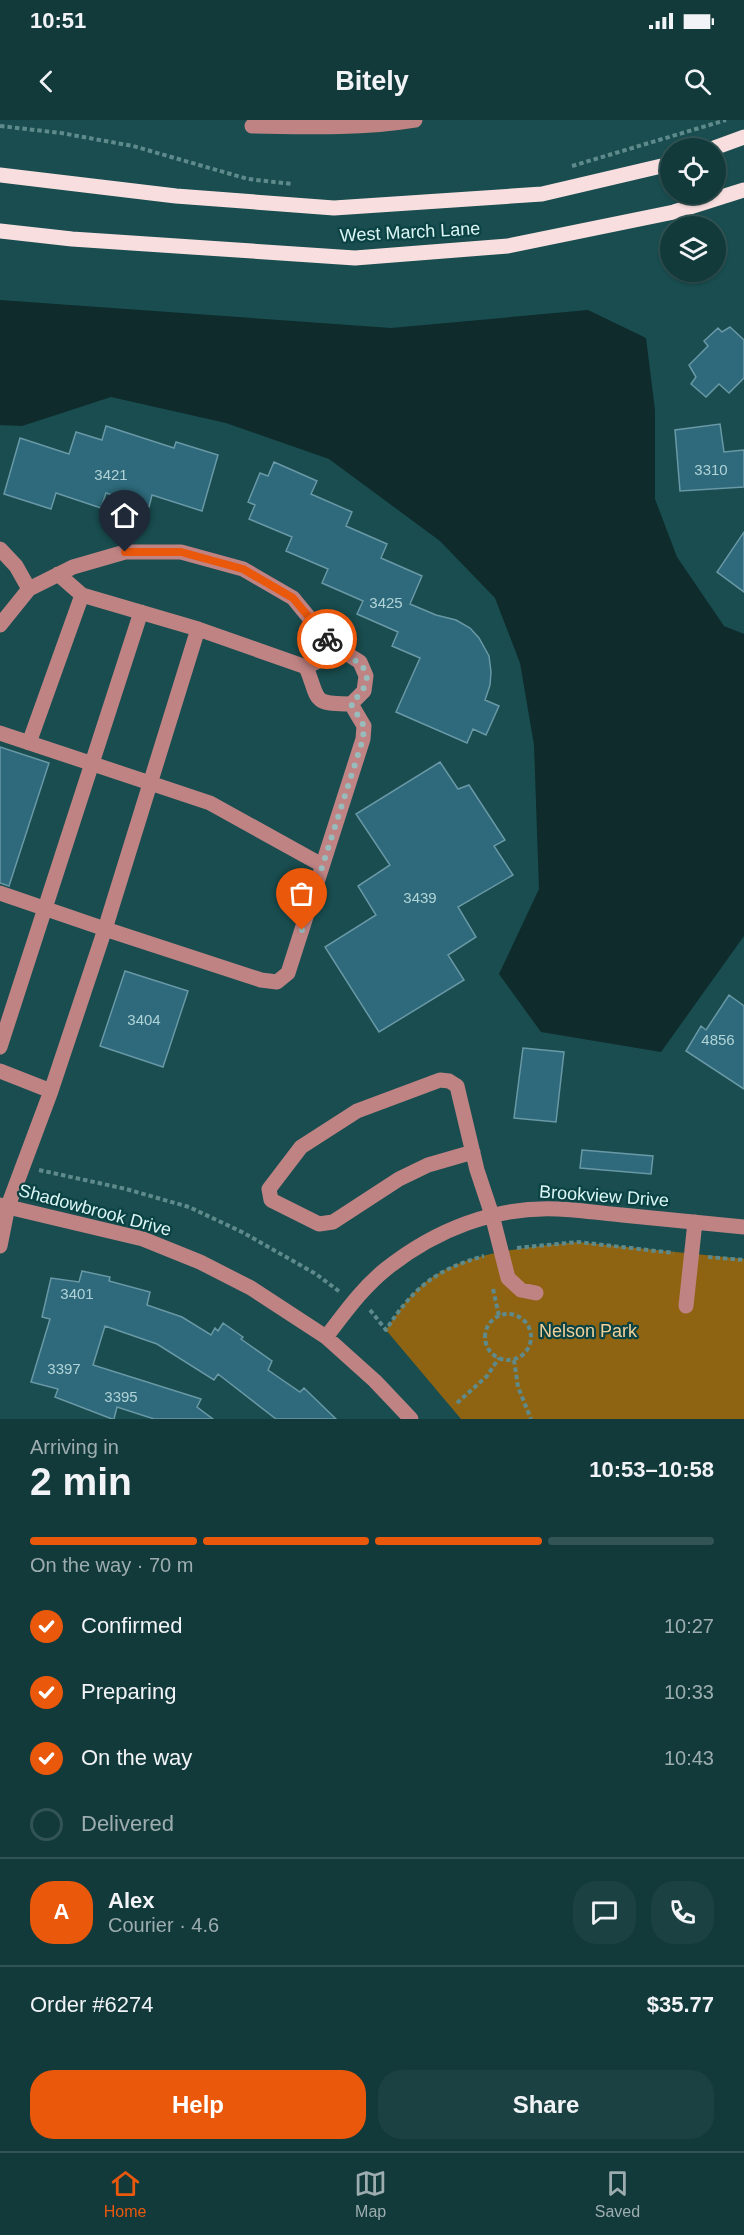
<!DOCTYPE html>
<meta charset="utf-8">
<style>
body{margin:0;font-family:Arial,sans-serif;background:#1c4142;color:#f1f3f6;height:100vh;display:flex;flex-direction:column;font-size:22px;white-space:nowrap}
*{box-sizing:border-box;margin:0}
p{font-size:20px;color:#9dadaf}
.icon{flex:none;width:33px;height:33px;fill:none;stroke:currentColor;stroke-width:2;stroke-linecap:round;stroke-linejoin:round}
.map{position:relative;height:1299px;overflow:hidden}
.side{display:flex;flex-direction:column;background:#133a3b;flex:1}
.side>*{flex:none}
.fabs{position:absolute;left:660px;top:18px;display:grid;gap:12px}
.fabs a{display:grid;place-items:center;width:66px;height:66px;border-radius:50%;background:#133a3b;box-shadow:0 2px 4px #0004,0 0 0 2px #325455;font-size:30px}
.pin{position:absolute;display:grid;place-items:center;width:51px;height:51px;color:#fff;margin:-62px -26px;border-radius:50% 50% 50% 0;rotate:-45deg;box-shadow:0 0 6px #0007}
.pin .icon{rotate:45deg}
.courier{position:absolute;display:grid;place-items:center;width:60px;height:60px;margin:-30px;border:4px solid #ea580c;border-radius:50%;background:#fff;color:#222;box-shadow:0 2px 8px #0007}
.overview em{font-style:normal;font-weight:700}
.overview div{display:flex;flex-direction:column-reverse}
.overview{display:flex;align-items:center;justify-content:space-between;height:102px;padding:0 30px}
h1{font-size:39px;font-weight:700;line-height:45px}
.bar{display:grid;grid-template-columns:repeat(4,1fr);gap:9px 6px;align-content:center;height:72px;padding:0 30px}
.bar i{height:8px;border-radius:4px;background:#325455}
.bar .selected{background:#ea580c}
.bar p{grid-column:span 4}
.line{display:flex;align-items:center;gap:15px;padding:0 30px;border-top:2px solid #325455}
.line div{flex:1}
.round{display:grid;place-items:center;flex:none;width:63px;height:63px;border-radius:24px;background:#1c4142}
ol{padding:0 30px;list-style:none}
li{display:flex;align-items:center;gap:18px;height:66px}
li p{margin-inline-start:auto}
li .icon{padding:6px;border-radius:50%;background:#ea580c;color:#fff;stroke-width:4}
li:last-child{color:#9dadaf}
li i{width:33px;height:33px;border:3px solid #325455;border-radius:50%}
.button{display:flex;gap:12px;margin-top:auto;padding:12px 30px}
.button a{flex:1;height:69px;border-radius:24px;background:#ea580c;color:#fff;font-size:24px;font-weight:700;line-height:69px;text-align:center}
.button a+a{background:#1c4142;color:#f1f3f6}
.status{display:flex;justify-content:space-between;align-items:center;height:42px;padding:0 30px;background:#133a3b;direction:ltr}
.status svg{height:16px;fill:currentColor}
header{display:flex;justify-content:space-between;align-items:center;height:78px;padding:0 30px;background:#133a3b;font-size:27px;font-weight:700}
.menu{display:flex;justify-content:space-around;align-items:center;height:84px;border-top:2px solid #325455;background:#133a3b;font-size:16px;color:#9dadaf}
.menu a{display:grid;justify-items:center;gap:3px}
.menu .selected{color:#ea580c}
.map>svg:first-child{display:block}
</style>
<div class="status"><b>10:51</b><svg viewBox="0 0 49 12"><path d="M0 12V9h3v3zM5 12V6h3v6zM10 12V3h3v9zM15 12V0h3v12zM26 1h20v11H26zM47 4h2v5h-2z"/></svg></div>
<header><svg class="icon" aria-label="back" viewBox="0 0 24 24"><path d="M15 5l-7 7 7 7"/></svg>Bitely<svg class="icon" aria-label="search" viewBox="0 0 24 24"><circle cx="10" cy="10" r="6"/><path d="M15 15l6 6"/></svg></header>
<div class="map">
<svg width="744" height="1299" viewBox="0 0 744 1299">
<rect width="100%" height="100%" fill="#194d4f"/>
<!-- green -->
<path fill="#8e6412" d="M578 1122 744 1139V1299H461L386 1210C398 1191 412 1171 431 1158 471 1131 531 1127 578 1122Z"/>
<!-- water -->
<path fill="#0f2b2c" d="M0 180 391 208 588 190 646 218 655 290V379L677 437 724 506 744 514V816L661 932 541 912 499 854 539 769 534 625 520 543 495 478 440 421 329 339 226 303 111 277 22 306 0 305Z"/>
<!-- building -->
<path fill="#2e6a7b" stroke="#6998a6" stroke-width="1.5" d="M730 207 744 220V258L729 273 719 264 706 277 691 264 696 257 689 245 708 226 704 221 718 208 722 212Z
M720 304 724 332 744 330V367L680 371 675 310Z
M106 306 174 328 176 322 218 335 202 391 152 375 149 387 106 373 101 388 56 373 51 389 4 374 20 318 69 334 76 312 102 320Z
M274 342 317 361 311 374 352 392 346 406 387 424 381 438 422 456 410 484 436 495 456 500 470 508 479 518 489 536 491 552 490 565 485 580 499 586 486 615 473 609 467 623 396 592 420 538 392 526 398 512 357 494 363 481 322 463 328 449 286 431 292 417 249 399 255 385 248 382 260 353 268 356Z
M744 412V472L717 452Z
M0 627 49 643 9 766 0 763Z
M440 642 458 669 469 665 505 720 494 726 513 755 458 787 476 817 448 835 464 860 379 912 325 827 376 795 358 766 390 745 356 694Z
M125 851 188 871 163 947 100 926Z
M729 875 744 886V969L686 931 701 906 706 910Z
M523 928 564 932 556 1002 514 998Z
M582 1030 653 1036 651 1054 580 1048Z
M82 1151 110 1157 109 1161 150 1172 147 1185 182 1197 211 1215 215 1208 218 1211 223 1203 243 1217 241 1219 272 1241 268 1250 300 1272 304 1268 336 1299H276L218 1254 214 1260 157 1224 105 1206 93 1245 201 1279 197 1287 213 1299H154L117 1287 114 1299H112L55 1277 58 1269 31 1262 50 1199 42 1197 51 1158 79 1162Z"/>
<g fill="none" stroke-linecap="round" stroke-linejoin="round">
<!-- path -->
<path stroke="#5f8a8b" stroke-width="4" stroke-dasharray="4.5 3" stroke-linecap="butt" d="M0 6 61 13 133 26 248 59 292 64
M572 46 726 0
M39 1050 126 1069 189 1087 242 1112 316 1154 340 1172
M517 1128 578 1122 674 1133
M708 1137 744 1140
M493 1169 499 1196
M370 1190 386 1210C412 1169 436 1149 484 1136
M485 1217a23 23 0 1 1 46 0a23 23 0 1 1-46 0Z
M514 1240 518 1267 531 1299
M457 1283 487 1256 499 1238"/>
<!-- minor -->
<path stroke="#c08384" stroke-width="15" d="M252 6C307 7 360 9 415 0
M0 429 16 446 29 469 73 447 125 432H181L243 449 293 478 330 523 360 542 366 556 364 571 351 584 364 606 363 619 288 853 277 862 261 860 105 809 51 971 8 1086 0 1126
M58 454 82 475
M0 505 29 469
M306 547 341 530
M0 613 210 683 322 745
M29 623 82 475 198 509 306 547C320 580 310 584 351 584
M0 773 105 809 198 509
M0 927 141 492
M0 951 51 971
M473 1032 428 1045 399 1059 333 1102 319 1104 271 1080 269 1069 301 1027 357 991 440 960 449 961 457 966 477 1050 492 1095 508 1158 521 1170 536 1173
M0 1085 143 1119 200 1142 251 1168 326 1217 375 1261 411 1299
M686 1186 695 1102
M326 1217C344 1194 362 1168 386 1149 435 1110 495 1086 558 1089 579 1090 601 1093 622 1095 662 1099 703 1103 744 1107"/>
<!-- major -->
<path stroke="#f8dede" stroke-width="15" d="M714 28 744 17
M0 55 176 76 334 88 542 74 670 44
M0 111 72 119 355 138 508 126 674 92 744 70"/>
</g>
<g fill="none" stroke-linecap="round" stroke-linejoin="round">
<!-- done -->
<path stroke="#98bbbc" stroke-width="6" stroke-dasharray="0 10.8" d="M302 810 363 619 364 606 351 584C390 544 347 543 327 519"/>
<!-- route -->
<path stroke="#ea580c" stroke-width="8" d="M125 432H181L243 449 293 478 327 519"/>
</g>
<g text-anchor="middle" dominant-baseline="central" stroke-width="4.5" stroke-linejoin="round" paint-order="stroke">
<!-- number labels -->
<g font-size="15" fill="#b0d3d7">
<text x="711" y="349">3310</text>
<text x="111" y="354">3421</text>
<text x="386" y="482">3425</text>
<text x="420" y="777">3439</text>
<text x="144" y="899">3404</text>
<text x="718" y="919">4856</text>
<text x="77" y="1173">3401</text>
<text x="64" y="1248">3397</text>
<text x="121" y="1276">3395</text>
</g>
<!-- street labels -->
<g font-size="18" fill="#dcf6f6" stroke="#0b4344">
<text transform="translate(410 112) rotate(-3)">West March Lane</text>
<text transform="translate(604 1076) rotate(4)">Brookview Drive</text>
<text transform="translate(95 1090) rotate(15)">Shadowbrook Drive</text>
</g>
<!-- park labels -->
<g font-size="18" fill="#f2d09a" stroke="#0b4344">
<text x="588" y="1211">Nelson Park</text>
</g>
</g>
</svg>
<div class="fabs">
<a><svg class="icon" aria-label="locate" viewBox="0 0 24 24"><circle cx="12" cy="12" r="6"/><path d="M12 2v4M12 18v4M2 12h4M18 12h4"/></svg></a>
<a><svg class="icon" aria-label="layers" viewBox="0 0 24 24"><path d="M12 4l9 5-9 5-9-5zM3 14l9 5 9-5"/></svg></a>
</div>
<div class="pin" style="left:302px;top:810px;background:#ea580c"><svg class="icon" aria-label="bag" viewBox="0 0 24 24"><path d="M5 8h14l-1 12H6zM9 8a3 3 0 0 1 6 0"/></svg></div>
<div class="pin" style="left:125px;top:432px;background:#1f2937"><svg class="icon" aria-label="home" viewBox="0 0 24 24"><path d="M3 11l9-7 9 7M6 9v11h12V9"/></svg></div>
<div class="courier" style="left:327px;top:519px"><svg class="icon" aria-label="bike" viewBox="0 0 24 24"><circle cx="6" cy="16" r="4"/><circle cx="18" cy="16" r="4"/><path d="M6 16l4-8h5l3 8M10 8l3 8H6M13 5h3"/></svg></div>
</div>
<section class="side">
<div class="overview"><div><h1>2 min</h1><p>Arriving in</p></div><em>10:53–10:58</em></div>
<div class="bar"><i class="selected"></i><i class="selected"></i><i class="selected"></i><i></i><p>On the way · 70 m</p></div>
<ol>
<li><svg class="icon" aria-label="check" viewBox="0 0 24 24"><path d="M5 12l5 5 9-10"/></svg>Confirmed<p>10:27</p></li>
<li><svg class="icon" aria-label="check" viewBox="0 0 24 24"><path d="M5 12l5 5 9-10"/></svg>Preparing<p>10:33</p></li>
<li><svg class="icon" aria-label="check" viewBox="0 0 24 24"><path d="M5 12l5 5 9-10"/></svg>On the way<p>10:43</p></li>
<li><i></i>Delivered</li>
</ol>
<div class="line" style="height:108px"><b class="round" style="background:#ea580c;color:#fff">A</b><div><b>Alex</b><p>Courier · 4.6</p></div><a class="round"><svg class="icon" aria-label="chat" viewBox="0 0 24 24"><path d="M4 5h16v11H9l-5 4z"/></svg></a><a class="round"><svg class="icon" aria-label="phone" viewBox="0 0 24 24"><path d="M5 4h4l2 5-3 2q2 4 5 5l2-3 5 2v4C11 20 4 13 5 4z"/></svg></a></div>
<div class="line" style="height:78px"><div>Order #6274</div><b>$35.77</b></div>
<div class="button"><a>Help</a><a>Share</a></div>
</section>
<nav class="menu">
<a class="selected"><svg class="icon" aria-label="home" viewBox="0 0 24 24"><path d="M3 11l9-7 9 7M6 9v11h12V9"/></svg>Home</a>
<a><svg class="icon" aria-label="map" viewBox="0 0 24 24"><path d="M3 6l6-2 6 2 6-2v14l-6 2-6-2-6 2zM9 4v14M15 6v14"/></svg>Map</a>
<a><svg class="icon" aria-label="saved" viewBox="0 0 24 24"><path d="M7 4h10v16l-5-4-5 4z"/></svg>Saved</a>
</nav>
